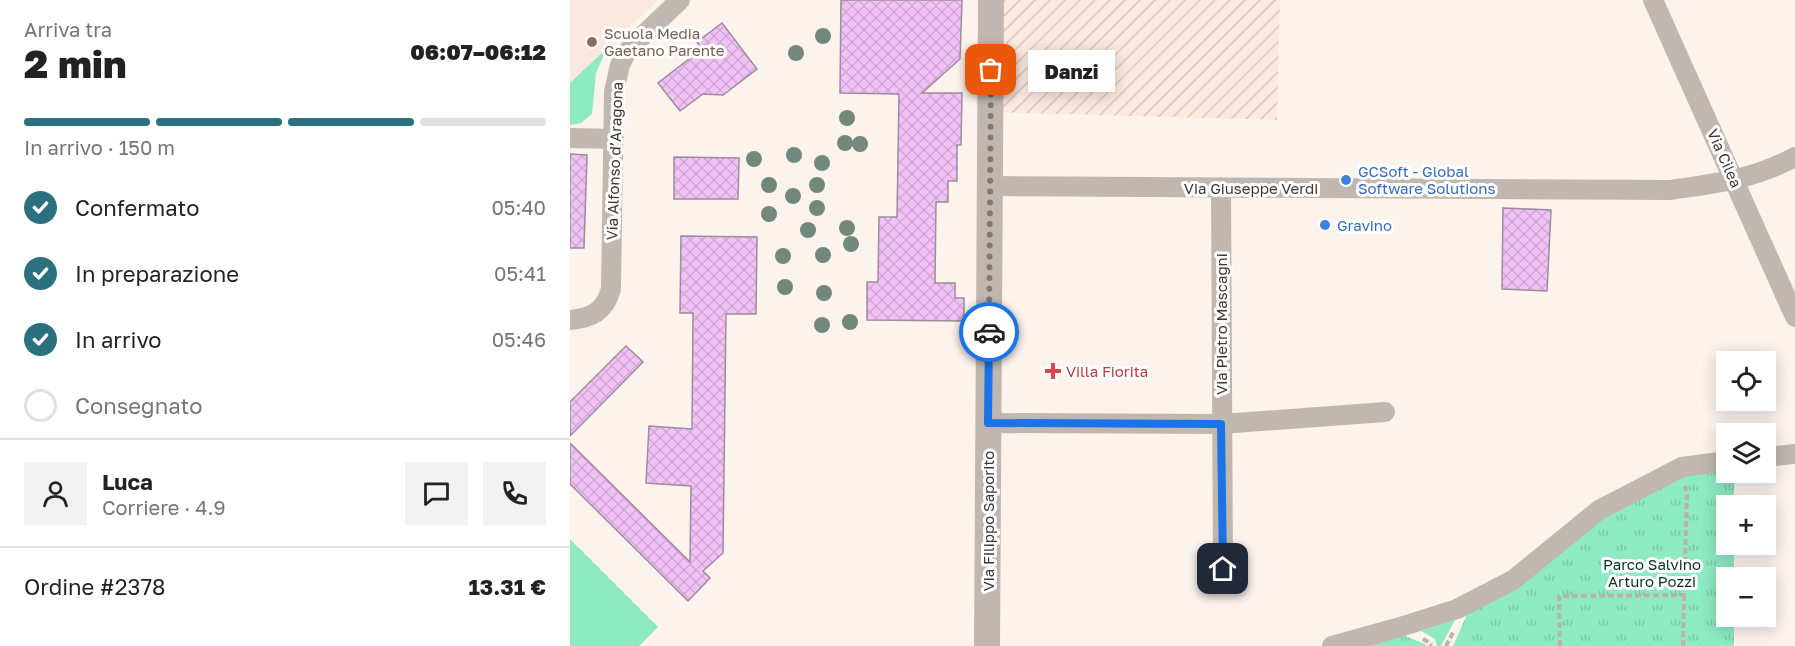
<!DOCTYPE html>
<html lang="it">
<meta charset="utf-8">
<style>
body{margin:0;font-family:"Golos Text",sans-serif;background:#f2f2f2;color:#222;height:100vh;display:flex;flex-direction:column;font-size:22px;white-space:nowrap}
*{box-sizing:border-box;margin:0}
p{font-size:20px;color:#767676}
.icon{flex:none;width:33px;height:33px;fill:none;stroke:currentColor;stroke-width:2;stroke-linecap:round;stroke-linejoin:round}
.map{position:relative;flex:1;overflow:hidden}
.drawer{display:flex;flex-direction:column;background:#fff;width:570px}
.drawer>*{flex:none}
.tools{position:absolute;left:1146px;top:351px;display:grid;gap:12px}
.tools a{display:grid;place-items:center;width:60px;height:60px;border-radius:0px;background:#fff;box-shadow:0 3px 15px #0003;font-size:30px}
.pin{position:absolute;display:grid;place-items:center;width:51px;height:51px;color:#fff;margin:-26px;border-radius:12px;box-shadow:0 3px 9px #0006}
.courier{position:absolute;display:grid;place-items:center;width:60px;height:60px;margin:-30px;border:4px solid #1a73e8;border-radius:50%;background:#fff;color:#222;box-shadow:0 2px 8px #0007}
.bubble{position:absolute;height:42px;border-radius:0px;background:#fff;box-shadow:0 3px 15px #0003;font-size:20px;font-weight:800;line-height:42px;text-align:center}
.overview em{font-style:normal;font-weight:800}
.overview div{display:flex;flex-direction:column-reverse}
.overview{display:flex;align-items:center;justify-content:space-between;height:102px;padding:0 24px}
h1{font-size:39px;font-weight:800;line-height:45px}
.bar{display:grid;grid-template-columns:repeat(4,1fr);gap:9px 6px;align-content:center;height:72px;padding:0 24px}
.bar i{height:8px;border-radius:4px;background:#e0e0e0}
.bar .active{background:#2b707f}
.bar p{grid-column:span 4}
.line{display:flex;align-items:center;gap:15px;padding:0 24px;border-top:2px solid #e0e0e0}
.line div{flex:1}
.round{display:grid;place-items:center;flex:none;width:63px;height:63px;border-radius:0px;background:#f2f2f2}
ol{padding:0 24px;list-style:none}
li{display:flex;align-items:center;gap:18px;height:66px}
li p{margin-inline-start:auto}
li .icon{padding:6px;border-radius:50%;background:#2b707f;color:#fff;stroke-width:4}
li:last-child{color:#767676}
li i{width:33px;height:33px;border:3px solid #e0e0e0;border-radius:50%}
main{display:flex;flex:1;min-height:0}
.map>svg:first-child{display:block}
</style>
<main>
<section class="drawer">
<div class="overview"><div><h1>2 min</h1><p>Arriva tra</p></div><em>06:07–06:12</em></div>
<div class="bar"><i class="active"></i><i class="active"></i><i class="active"></i><i></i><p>In arrivo · 150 m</p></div>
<ol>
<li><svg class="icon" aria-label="check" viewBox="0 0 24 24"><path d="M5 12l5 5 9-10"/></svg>Confermato<p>05:40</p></li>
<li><svg class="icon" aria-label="check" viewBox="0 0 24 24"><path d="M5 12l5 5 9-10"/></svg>In preparazione<p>05:41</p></li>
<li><svg class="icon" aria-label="check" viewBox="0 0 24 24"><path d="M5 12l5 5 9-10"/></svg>In arrivo<p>05:46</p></li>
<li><i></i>Consegnato</li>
</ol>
<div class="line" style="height:108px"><a class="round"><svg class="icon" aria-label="person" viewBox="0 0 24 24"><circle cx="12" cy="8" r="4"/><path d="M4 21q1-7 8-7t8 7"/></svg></a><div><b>Luca</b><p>Corriere · 4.9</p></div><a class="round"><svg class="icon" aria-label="chat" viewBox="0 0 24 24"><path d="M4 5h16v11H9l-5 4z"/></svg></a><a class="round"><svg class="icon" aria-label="phone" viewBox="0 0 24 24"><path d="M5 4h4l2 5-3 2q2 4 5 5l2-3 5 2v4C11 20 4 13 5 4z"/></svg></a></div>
<div class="line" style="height:78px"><div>Ordine #2378</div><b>13.31 €</b></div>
</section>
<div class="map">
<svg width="1225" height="646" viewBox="0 0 1225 646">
<defs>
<pattern id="industrial-furrows" width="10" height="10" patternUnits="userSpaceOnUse" patternTransform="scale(1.5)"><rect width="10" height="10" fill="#fbe8de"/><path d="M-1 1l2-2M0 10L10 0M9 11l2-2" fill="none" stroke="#d8c8bf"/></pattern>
<pattern id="park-tufts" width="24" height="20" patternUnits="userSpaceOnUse" patternTransform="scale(1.5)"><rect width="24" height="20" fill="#8deac2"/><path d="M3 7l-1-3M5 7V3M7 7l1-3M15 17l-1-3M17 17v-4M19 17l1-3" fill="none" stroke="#7bc9a7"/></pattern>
<pattern id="building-cross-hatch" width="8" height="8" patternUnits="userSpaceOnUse" patternTransform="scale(1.5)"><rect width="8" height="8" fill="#f2c2f7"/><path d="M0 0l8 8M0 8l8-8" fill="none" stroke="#d1a7d4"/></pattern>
</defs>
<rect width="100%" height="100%" fill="#fcf3ed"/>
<!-- built -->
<path fill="#fbe8de" d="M0 0H88L0 83Z"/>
<!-- industrial -->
<path fill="url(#industrial-furrows)" d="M425 0H710L707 120 422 112Z"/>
<!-- green -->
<path fill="#8deac2" d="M37 48 26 73 22 114 11 123 0 125V83Z
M0 539 88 627 69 646H0Z
M885 620 871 646H867L865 639 851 631Z"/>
<!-- park -->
<path fill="url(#park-tufts)" d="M1156 468V472L1164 473V505L1156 506V544L1164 545V577L1156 578V616L1164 617V646H883L899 610 1044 510 1113 474Z
M831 634 855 644 856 646H791Z"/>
<!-- building -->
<path fill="url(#building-cross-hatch)" stroke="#9c8c9d" stroke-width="1.5" d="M271 0H392L390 59 352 93H392L391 145H387V181H378V202H366L365 283H385V298H394V321L297 320V282H308L309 217H327L329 94 270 93Z
M152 23 187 69 153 95 133 94 110 111 88 83 132 49 127 42Z
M0 154 17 155 14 248H0Z
M104 157 169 158 168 199H104Z
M933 208 981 210 977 291 932 289Z
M111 236 187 237 186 314H156L153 553 133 571 140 578 118 601 0 484V443L120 562 121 486 76 483 79 426 122 429 123 313H110Z
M56 346 73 362 0 436V402Z"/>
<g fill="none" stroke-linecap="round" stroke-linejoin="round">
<!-- path -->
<path stroke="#bbb2ac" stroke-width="4" stroke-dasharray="6 3" stroke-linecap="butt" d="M853 639 860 643 861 646
M876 646 884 631
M990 646 989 596 1114 595 1117 495 1115 486
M1113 646 1114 595"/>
<!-- minor -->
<path stroke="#c0b8b0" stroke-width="20" d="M1083 0 1225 317
M0 138 44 139
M420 186 1100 190C1148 183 1181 180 1225 157
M651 187 653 569
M0 320C22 318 35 311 41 289L44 92 50 65 55 55 65 43 110 0
M418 423 651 424 815 412
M1196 457 1225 454
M762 646 827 628 887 609 943 580 1029 510 1112 467 1156 461"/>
<!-- tertiary -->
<path stroke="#c0b8b0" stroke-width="26" d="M417 646 421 0"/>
</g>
<!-- trees -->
<g fill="#73887d">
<circle cx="253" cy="36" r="8"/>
<circle cx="226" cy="53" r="8"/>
<circle cx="277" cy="118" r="8"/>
<circle cx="275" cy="143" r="8"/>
<circle cx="290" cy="144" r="8"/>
<circle cx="224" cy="155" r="8"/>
<circle cx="184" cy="159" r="8"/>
<circle cx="252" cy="163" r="8"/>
<circle cx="199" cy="185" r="8"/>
<circle cx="247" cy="185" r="8"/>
<circle cx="223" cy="196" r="8"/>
<circle cx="247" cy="208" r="8"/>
<circle cx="199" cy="214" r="8"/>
<circle cx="277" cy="228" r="8"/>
<circle cx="238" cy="230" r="8"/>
<circle cx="281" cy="244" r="8"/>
<circle cx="253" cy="255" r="8"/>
<circle cx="213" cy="256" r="8"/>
<circle cx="215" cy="287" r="8"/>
<circle cx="254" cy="293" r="8"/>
<circle cx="280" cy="322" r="8"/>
<circle cx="252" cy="325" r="8"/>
</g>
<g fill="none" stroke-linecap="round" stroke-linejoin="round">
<!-- done -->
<path stroke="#827973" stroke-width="6" stroke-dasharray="0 10.8" d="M419 332 421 70"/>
<!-- route -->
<path stroke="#1a73e8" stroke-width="8" d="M419 332 418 423 651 424 653 569"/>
</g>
<!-- markers -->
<circle fill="#8d6e63" stroke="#fff" stroke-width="2" cx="22" cy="42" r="6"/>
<g fill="#3f7fe0" stroke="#fff" stroke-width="2">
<circle cx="776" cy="180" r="6"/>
<circle cx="755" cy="225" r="6"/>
</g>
<path fill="#e0444e" stroke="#fff" stroke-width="2" d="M480 362h6v6h6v6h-6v6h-6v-6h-6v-6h6z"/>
<g text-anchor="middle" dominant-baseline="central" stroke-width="6" stroke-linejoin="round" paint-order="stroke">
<!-- education labels -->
<g font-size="15" fill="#785e54" stroke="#fff" text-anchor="start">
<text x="34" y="33">Scuola Media<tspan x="34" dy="17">Gaetano Parente</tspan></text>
</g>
<!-- street labels -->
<g font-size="15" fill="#413732" stroke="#fff">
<text transform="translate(1155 158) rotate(66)">Via Cilea</text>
<text transform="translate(44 161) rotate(-88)">Via Alfonso d’Aragona</text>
<text x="681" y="188">Via Giuseppe Verdi</text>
<text transform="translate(651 324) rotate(-90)">Via Pietro Mascagni</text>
<text transform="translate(418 521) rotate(-90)">Via Filippo Saporito</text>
</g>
<!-- shop labels -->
<g font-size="15" fill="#366cbe" stroke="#fff" text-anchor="start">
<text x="788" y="171">GCSoft - Global<tspan x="788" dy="17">Software Solutions</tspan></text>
<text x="767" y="225">Gravino</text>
</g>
<!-- health labels -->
<g font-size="15" fill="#be3a42" stroke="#fff" text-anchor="start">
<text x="496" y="371">Villa Fiorita</text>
</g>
<!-- park labels -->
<g font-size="15" fill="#033122" stroke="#fff">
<text x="1082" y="564">Parco Salvino<tspan x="1082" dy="17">Arturo Pozzi</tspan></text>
</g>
</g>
</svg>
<div class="tools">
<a><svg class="icon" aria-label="locate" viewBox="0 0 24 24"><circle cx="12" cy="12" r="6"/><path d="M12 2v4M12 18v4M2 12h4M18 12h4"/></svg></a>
<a><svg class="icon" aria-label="layers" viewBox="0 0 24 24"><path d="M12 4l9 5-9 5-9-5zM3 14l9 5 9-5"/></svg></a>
<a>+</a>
<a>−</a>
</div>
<div class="pin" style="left:421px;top:70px;background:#ea580c"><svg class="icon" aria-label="bag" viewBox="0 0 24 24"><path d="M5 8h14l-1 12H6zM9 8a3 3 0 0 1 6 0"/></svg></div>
<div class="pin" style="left:653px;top:569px;background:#1f2937"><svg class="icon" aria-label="home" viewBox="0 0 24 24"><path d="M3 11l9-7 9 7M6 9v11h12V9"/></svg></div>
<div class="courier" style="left:419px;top:332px"><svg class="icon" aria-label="car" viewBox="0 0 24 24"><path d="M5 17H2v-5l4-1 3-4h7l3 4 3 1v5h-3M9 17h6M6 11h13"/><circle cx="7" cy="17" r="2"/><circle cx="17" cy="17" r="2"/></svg></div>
<div class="bubble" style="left:458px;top:50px;width:87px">Danzi</div>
</div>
</main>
